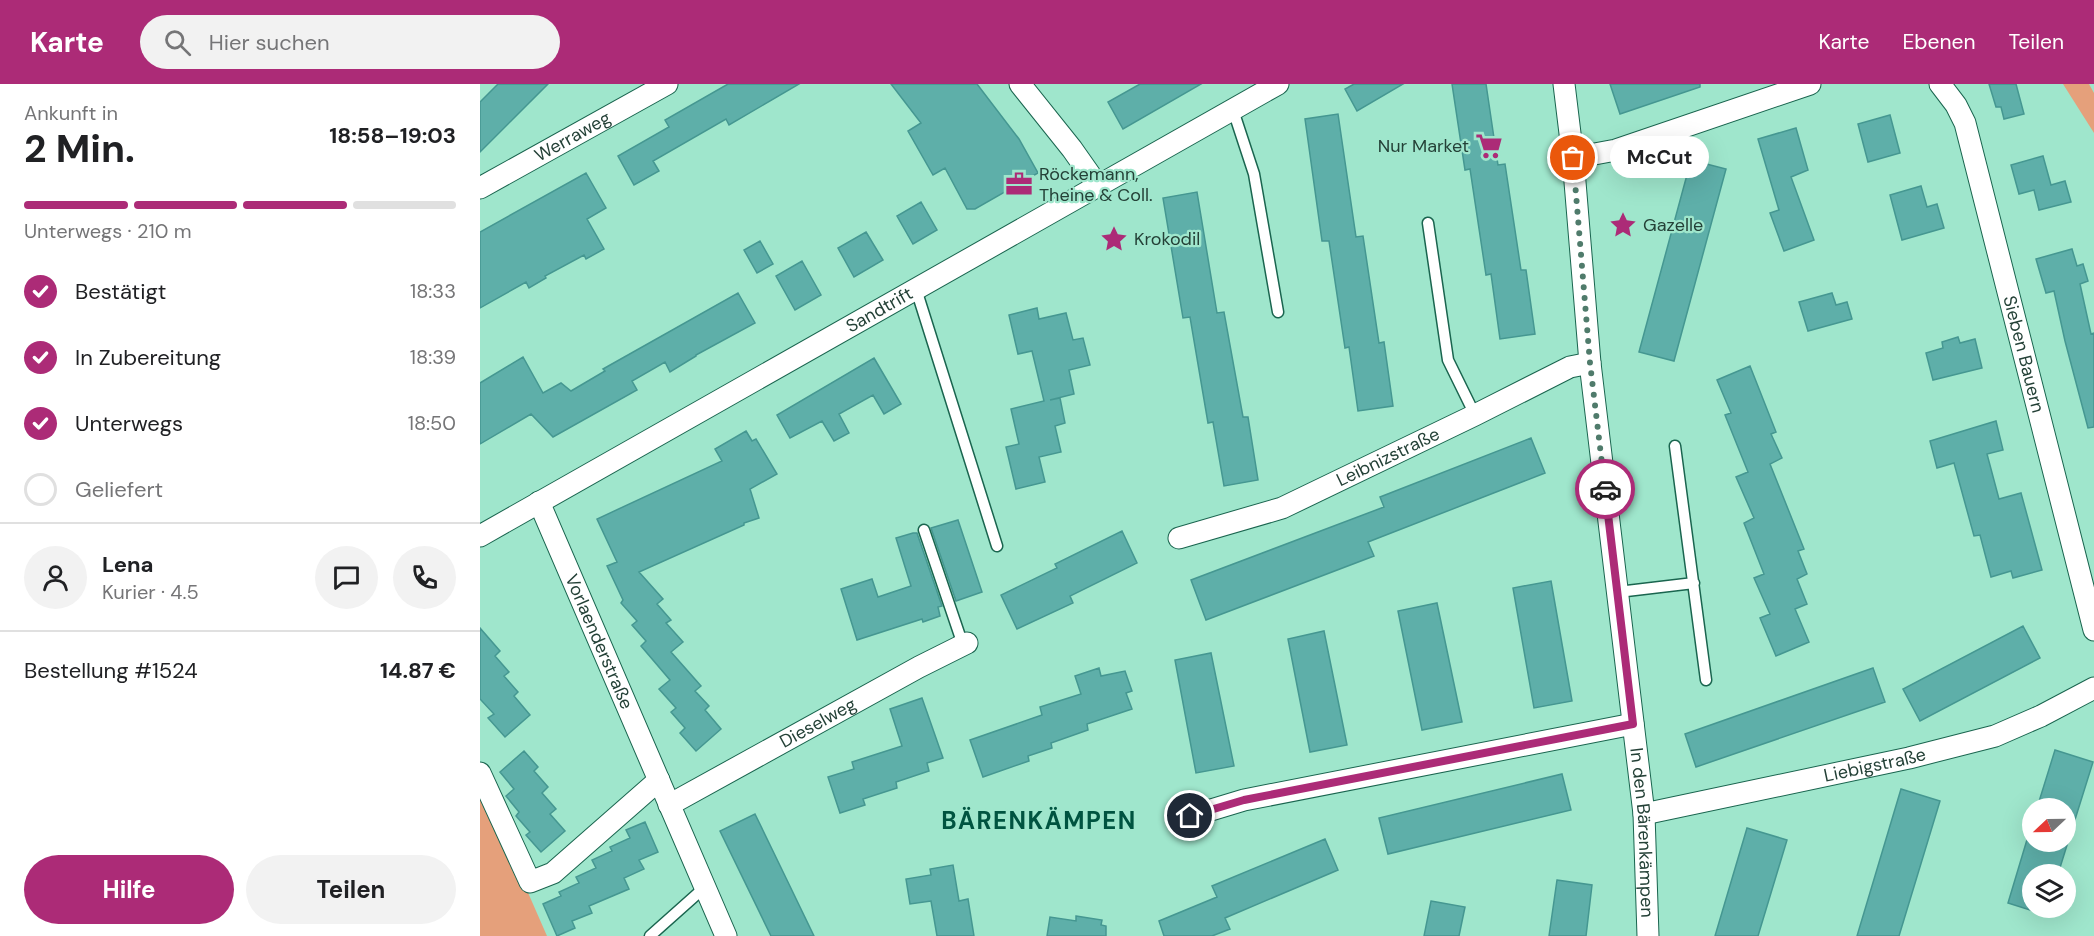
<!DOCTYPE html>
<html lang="de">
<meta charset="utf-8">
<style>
body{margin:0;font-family:"DM Sans",sans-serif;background:#f2f2f2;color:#202124;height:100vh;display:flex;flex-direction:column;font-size:22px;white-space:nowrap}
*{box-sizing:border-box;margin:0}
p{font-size:20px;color:#757577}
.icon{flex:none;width:33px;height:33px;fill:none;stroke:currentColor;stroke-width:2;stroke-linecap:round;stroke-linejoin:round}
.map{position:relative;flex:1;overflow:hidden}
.sheet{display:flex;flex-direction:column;background:#fff;width:480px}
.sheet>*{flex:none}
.needle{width:39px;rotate:248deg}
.fabs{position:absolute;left:1542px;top:714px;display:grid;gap:12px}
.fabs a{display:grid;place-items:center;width:54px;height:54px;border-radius:50%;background:#fff;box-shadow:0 6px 24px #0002;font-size:30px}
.pin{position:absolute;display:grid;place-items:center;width:51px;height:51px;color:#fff;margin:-26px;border:3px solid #fff;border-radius:50%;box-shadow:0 2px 6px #0007}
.courier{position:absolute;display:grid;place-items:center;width:60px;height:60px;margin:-30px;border:4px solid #ac2b77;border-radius:50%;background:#fff;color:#222;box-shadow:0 2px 8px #0007}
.bubble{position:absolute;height:42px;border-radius:21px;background:#fff;box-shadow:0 6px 24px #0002;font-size:20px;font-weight:700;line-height:42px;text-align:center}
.summary em{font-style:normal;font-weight:700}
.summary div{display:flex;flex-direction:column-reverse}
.summary{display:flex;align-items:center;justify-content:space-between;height:102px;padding:0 24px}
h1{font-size:39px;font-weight:700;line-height:45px}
.bar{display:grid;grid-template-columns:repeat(4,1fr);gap:9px 6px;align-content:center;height:72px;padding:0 24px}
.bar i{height:8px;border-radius:4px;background:#e0e0e0}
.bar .on{background:#ac2b77}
.bar p{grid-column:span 4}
.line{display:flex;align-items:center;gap:15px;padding:0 24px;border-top:2px solid #e0e0e0}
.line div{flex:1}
.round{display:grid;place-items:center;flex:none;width:63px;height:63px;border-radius:32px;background:#f2f2f2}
ol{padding:0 24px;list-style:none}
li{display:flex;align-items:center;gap:18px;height:66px}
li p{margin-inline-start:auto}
li .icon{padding:6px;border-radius:50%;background:#ac2b77;color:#fff;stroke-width:4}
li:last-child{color:#757577}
li i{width:33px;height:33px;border:3px solid #e0e0e0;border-radius:50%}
.button{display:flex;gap:12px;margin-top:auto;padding:12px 24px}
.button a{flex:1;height:69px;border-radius:36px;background:#ac2b77;color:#fff;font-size:24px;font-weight:700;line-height:69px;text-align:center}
.button a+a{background:#f2f2f2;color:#202124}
header{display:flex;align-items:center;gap:36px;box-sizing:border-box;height:84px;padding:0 30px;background:#ac2b77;color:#fff}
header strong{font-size:28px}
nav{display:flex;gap:33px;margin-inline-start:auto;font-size:21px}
.search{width:420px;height:54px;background:#f2f2f2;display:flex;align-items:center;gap:15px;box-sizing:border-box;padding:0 21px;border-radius:33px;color:#757577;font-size:22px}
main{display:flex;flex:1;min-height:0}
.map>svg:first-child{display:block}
</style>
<header>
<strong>Karte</strong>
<div class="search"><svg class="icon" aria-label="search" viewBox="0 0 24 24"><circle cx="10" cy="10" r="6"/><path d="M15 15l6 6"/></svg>Hier suchen</div>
<nav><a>Karte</a><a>Ebenen</a><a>Teilen</a></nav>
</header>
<main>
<section class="sheet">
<div class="summary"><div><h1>2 Min.</h1><p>Ankunft in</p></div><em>18:58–19:03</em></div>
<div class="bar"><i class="on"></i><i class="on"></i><i class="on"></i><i></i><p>Unterwegs · 210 m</p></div>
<ol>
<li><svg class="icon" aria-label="check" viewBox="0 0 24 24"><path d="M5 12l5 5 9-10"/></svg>Bestätigt<p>18:33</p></li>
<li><svg class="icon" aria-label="check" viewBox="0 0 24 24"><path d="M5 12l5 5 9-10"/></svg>In Zubereitung<p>18:39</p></li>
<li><svg class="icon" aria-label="check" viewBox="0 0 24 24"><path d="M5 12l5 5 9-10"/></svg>Unterwegs<p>18:50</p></li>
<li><i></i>Geliefert</li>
</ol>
<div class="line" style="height:108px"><a class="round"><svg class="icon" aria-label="person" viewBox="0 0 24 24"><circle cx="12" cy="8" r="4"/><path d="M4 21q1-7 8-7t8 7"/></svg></a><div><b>Lena</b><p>Kurier · 4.5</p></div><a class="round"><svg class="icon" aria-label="chat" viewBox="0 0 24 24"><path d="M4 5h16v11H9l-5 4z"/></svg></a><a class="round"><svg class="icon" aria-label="phone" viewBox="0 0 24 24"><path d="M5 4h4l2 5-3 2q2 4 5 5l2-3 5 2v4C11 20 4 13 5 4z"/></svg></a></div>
<div class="line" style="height:78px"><div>Bestellung #1524</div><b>14.87 €</b></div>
<div class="button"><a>Hilfe</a><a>Teilen</a></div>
</section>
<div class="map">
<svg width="1614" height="852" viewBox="0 0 1614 852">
<rect width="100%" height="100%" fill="#9fe6cc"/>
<!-- green -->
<path fill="#e5a07b" d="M1583 0H1609L1614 9V49Z
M0 699 67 852H0Z"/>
<!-- building -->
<path fill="#5eafa9" stroke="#459791" stroke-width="1.5" d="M18 0H68L0 68V18Z
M248 0H319L249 41 246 35 173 77 179 87 154 101 138 72 189 43 185 36Z
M411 0H497L539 55 558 89 495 125H487L465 84 453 91 428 47 441 39Z
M660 0H721L643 45 628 18Z
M874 0H923L877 27 865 5Z
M972 0H1006L1018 81 1025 80 1041 186H1046L1055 250 1020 255 1011 190 1006 191 990 85 985 86Z
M1130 0H1220V3L1140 30Z
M1509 0H1536L1544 30 1524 35 1521 23H1516Z
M858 30 876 153 883 152 899 259 904 258 913 322 878 327 869 263 865 264 849 157H842L825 35Z
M1410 31 1420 69 1388 78 1378 40Z
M1316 44 1328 86 1311 93 1334 156 1304 167 1290 129 1299 126 1278 55Z
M1563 72 1571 101 1585 97 1591 118 1559 126 1554 106 1539 110 1531 81Z
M1211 76 1246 85 1194 277 1159 268Z
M106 89 126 124 107 135 124 165 106 175 104 171 65 192 66 194 49 204 46 198 0 224V148Z
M1441 102 1447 123 1457 120 1464 144 1422 156 1410 111Z
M717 108 737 229 744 228 763 333H768L778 396 744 402 733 338 728 339 710 233 703 234 683 114Z
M441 118 457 146 433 160 417 132Z
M386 148 403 176 374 193 358 164Z
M280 157 293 180 277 189 264 166Z
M1592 165 1597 182 1603 180 1608 197 1600 200 1611 250 1614 249V343L1608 344 1585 257 1574 207 1566 209 1556 175Z
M322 177 341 211 315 226 296 192Z
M258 209 275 239 216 271V272L190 288 185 278 152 297 157 306 73 353 51 330 0 360V299L43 273 63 309 81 299 91 307 125 287 123 285Z
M1352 209 1356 221 1367 218 1372 235 1328 247 1319 218Z
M557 224 559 235 586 229 593 256 603 254 610 281 589 286 594 310 570 316 580 314 585 339 575 342 581 368 559 373 565 398 536 405 526 363 539 360 531 325 564 317 552 267 538 270 529 231Z
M1478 253 1480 259 1495 255 1502 284 1453 296 1446 269 1463 264 1462 258Z
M394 274 421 320 404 330 393 311 359 330 369 349 354 357 342 337 310 354 297 331Z
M1270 282 1296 348 1291 350 1302 374 1290 380 1324 465 1318 467 1327 490 1317 495 1327 520 1315 525 1329 558 1296 572 1280 534 1290 530 1274 494 1284 490 1264 439 1274 434 1256 393 1268 388 1245 331 1251 329 1237 296Z
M1516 337 1523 366 1507 370 1519 415 1541 409 1562 486 1533 494 1531 487 1511 493 1500 451 1494 452 1474 379 1457 384 1450 357Z
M266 347 272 357 276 355 297 390 270 405 279 434 264 439V441L159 488 183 515 177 520 191 536 186 539 203 558 191 568 221 602 215 607 229 622 225 626 241 645 216 667 200 649 205 644 191 628 196 624 179 605 190 596 161 562 166 557 152 541 157 537 141 519 143 516 127 482 137 478 117 435 242 377 235 365Z
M1051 354 1065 389 888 458 894 472 726 536 711 496 904 423 900 413Z
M478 436 502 508 476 517 451 444Z
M642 447 657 479 590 512 593 519 537 545 521 511 577 484 575 480Z
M433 449H437L462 522 458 523 460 532 443 538 442 535 377 556 361 505 392 495 398 513 431 502 416 454Z
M1071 497 1092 617 1054 624 1033 504Z
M957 519 982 638 942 646 918 527Z
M1543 542 1560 574 1440 637 1423 605Z
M0 544 20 567 15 572 29 588 24 592 38 608 34 612 50 631 25 653 8 634 14 630 0 615Z
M844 547 867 661 830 668 808 555Z
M731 569 754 682 716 689 695 576Z
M619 584 621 592 645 587 652 607 646 609 652 625 607 640 608 646 571 659 572 664 548 672 549 677 503 693 490 656 562 631 560 623 601 610 595 592Z
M1393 584 1405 618 1216 683 1205 650Z
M442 614 463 674 447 679 449 687 416 698 417 704 383 715 385 721 360 729 348 693 374 685 372 678 422 662 410 625Z
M1575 666 1613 678 1578 790H1552V824H1568L1566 831 1528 819 1552 739V758H1586V724H1557Z
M44 667 58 683 54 687 68 703 62 709 76 725 70 730 85 747 61 768 46 751 50 748 36 732 39 728 26 712 34 705 20 688Z
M1082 690 1091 726 908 770 899 734Z
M1421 705 1460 717 1419 852H1377Z
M275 730 306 794 334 852H291L240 747Z
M165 738 178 768 159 776 164 785 144 794 149 805 109 822 112 829 92 837 95 844 77 852 63 820 81 812 79 808 99 799 96 793 116 784 112 776 132 767 130 763 150 754 146 746Z
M1267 744 1307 756 1278 852H1235Z
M845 755 858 786 745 834 750 845 732 852H684L679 837 737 813 732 802Z
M473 781 479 817 488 815 494 852H457L451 817 430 820 426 795 451 791 450 785Z
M1077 796 1112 801 1106 852H1069Z
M951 817 985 823 979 852H944Z
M596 832 622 836 621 841 626 842V852H567L570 833 596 837Z"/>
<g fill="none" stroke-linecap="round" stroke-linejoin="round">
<defs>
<path id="lane" d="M753 26 774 90 798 228
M948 139 968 276 995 331
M436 205 517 462
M1195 362 1226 596
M444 446 483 561
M1138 508 1214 499
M170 852 225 803"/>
<g id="street">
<path d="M540 0 592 65 618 102"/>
<path id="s1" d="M1084 0 1093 74 1110 279 1164 730 1168 852"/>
<path id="s2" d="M1460 0 1476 21 1485 39 1614 546"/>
<path d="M1093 74 1136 66 1330 0"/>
<path id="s3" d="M0 104 187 0"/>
<path id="s4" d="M59 418 246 852"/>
<path id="s5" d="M0 452 798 0"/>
<path id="s6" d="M699 454 802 424 995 331 1090 283 1110 279"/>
<path d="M0 689 50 798 73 789 179 696"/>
<path id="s7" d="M189 721 439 583 487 559"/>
<path id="s8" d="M1164 730 1429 674 1515 652 1561 632 1614 604"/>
<path d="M698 736 764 716 1153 640"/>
</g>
</defs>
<!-- lane casing -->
<use href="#lane" stroke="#1a654f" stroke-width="13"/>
<!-- street casing -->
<use href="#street" stroke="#1a654f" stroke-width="23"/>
<!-- lane -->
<use href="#lane" stroke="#fff" stroke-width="10"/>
<!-- street -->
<use href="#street" stroke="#fff" stroke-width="21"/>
</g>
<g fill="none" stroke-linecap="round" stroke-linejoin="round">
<!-- done -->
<path stroke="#4f7b6b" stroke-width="6" stroke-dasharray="0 10.8" d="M1093 74 1110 279 1125 405"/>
<!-- route -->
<path stroke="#ac2b77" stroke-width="8" d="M710 732 764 716 1153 640 1125 405"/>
</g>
<!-- icons -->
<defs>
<symbol id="supermarket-bare" viewBox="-9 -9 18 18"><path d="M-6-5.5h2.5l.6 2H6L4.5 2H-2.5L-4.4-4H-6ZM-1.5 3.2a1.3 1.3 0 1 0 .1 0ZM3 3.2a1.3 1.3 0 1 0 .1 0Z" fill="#ac2b77" stroke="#9fe6cc" stroke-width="2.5" paint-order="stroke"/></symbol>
<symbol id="office-bare" viewBox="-9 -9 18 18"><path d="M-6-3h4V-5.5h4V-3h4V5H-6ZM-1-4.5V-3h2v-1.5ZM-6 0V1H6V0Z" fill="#ac2b77" stroke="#9fe6cc" stroke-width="2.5" paint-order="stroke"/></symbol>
<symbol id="sight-bare" viewBox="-9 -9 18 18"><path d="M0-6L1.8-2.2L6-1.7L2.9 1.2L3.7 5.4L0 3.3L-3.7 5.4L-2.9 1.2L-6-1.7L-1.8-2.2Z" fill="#ac2b77" stroke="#9fe6cc" stroke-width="2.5" paint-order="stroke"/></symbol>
</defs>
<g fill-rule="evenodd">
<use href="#supermarket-bare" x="990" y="43" width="38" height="38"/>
<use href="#office-bare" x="520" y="81" width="38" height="38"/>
<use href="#sight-bare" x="1124" y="122" width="38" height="38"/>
<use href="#sight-bare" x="615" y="136" width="38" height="38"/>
</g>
<g text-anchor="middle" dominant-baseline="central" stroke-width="4.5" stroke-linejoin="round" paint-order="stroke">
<!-- street labels -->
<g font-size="18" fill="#244137" stroke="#9fe6cc">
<text stroke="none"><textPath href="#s3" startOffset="106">Werraweg</textPath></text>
<text stroke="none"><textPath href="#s5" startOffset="459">Sandtrift</textPath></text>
<text stroke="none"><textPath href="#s2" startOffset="285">Sieben Bauern</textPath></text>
<text stroke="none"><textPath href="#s6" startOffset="225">Leibnizstraße</textPath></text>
<text stroke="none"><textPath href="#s4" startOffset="152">Vorlaenderstraße</textPath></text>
<text stroke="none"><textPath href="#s7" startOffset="170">Dieselweg</textPath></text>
<text stroke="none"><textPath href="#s8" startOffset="236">Liebigstraße</textPath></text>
<text stroke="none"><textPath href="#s1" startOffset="753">In den Bärenkämpen</textPath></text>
</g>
<!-- poi labels -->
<g font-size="18" fill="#244137" stroke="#9fe6cc" text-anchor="start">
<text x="989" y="62" text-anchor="end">Nur Market</text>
<text x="559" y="90">Röckemann,<tspan x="559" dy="21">Theine &amp; Coll.</tspan></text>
<text x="1163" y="141">Gazelle</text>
<text x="654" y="155">Krokodil</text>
</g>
<!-- district labels -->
<g font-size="24" font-weight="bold" letter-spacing="1.5" fill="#005440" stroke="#9fe6cc">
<text x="559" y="736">BÄRENKÄMPEN</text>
</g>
</g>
</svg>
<div class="fabs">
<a><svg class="needle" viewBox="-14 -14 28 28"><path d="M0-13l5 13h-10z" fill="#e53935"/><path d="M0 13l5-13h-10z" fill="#757577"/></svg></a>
<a><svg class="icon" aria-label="layers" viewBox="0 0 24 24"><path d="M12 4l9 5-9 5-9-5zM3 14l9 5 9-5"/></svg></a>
</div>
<div class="pin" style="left:1093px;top:74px;background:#ea580c"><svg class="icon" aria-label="bag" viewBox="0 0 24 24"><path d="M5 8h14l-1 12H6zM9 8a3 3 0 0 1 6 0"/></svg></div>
<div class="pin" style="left:710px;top:732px;background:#1f2937"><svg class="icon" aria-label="home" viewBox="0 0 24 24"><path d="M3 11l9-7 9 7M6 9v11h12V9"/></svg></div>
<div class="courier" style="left:1125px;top:405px"><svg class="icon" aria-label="car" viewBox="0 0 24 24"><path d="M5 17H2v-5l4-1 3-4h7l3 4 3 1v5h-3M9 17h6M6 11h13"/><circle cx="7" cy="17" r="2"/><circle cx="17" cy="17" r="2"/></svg></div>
<div class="bubble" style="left:1130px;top:52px;width:99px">McCut</div>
</div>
</main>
